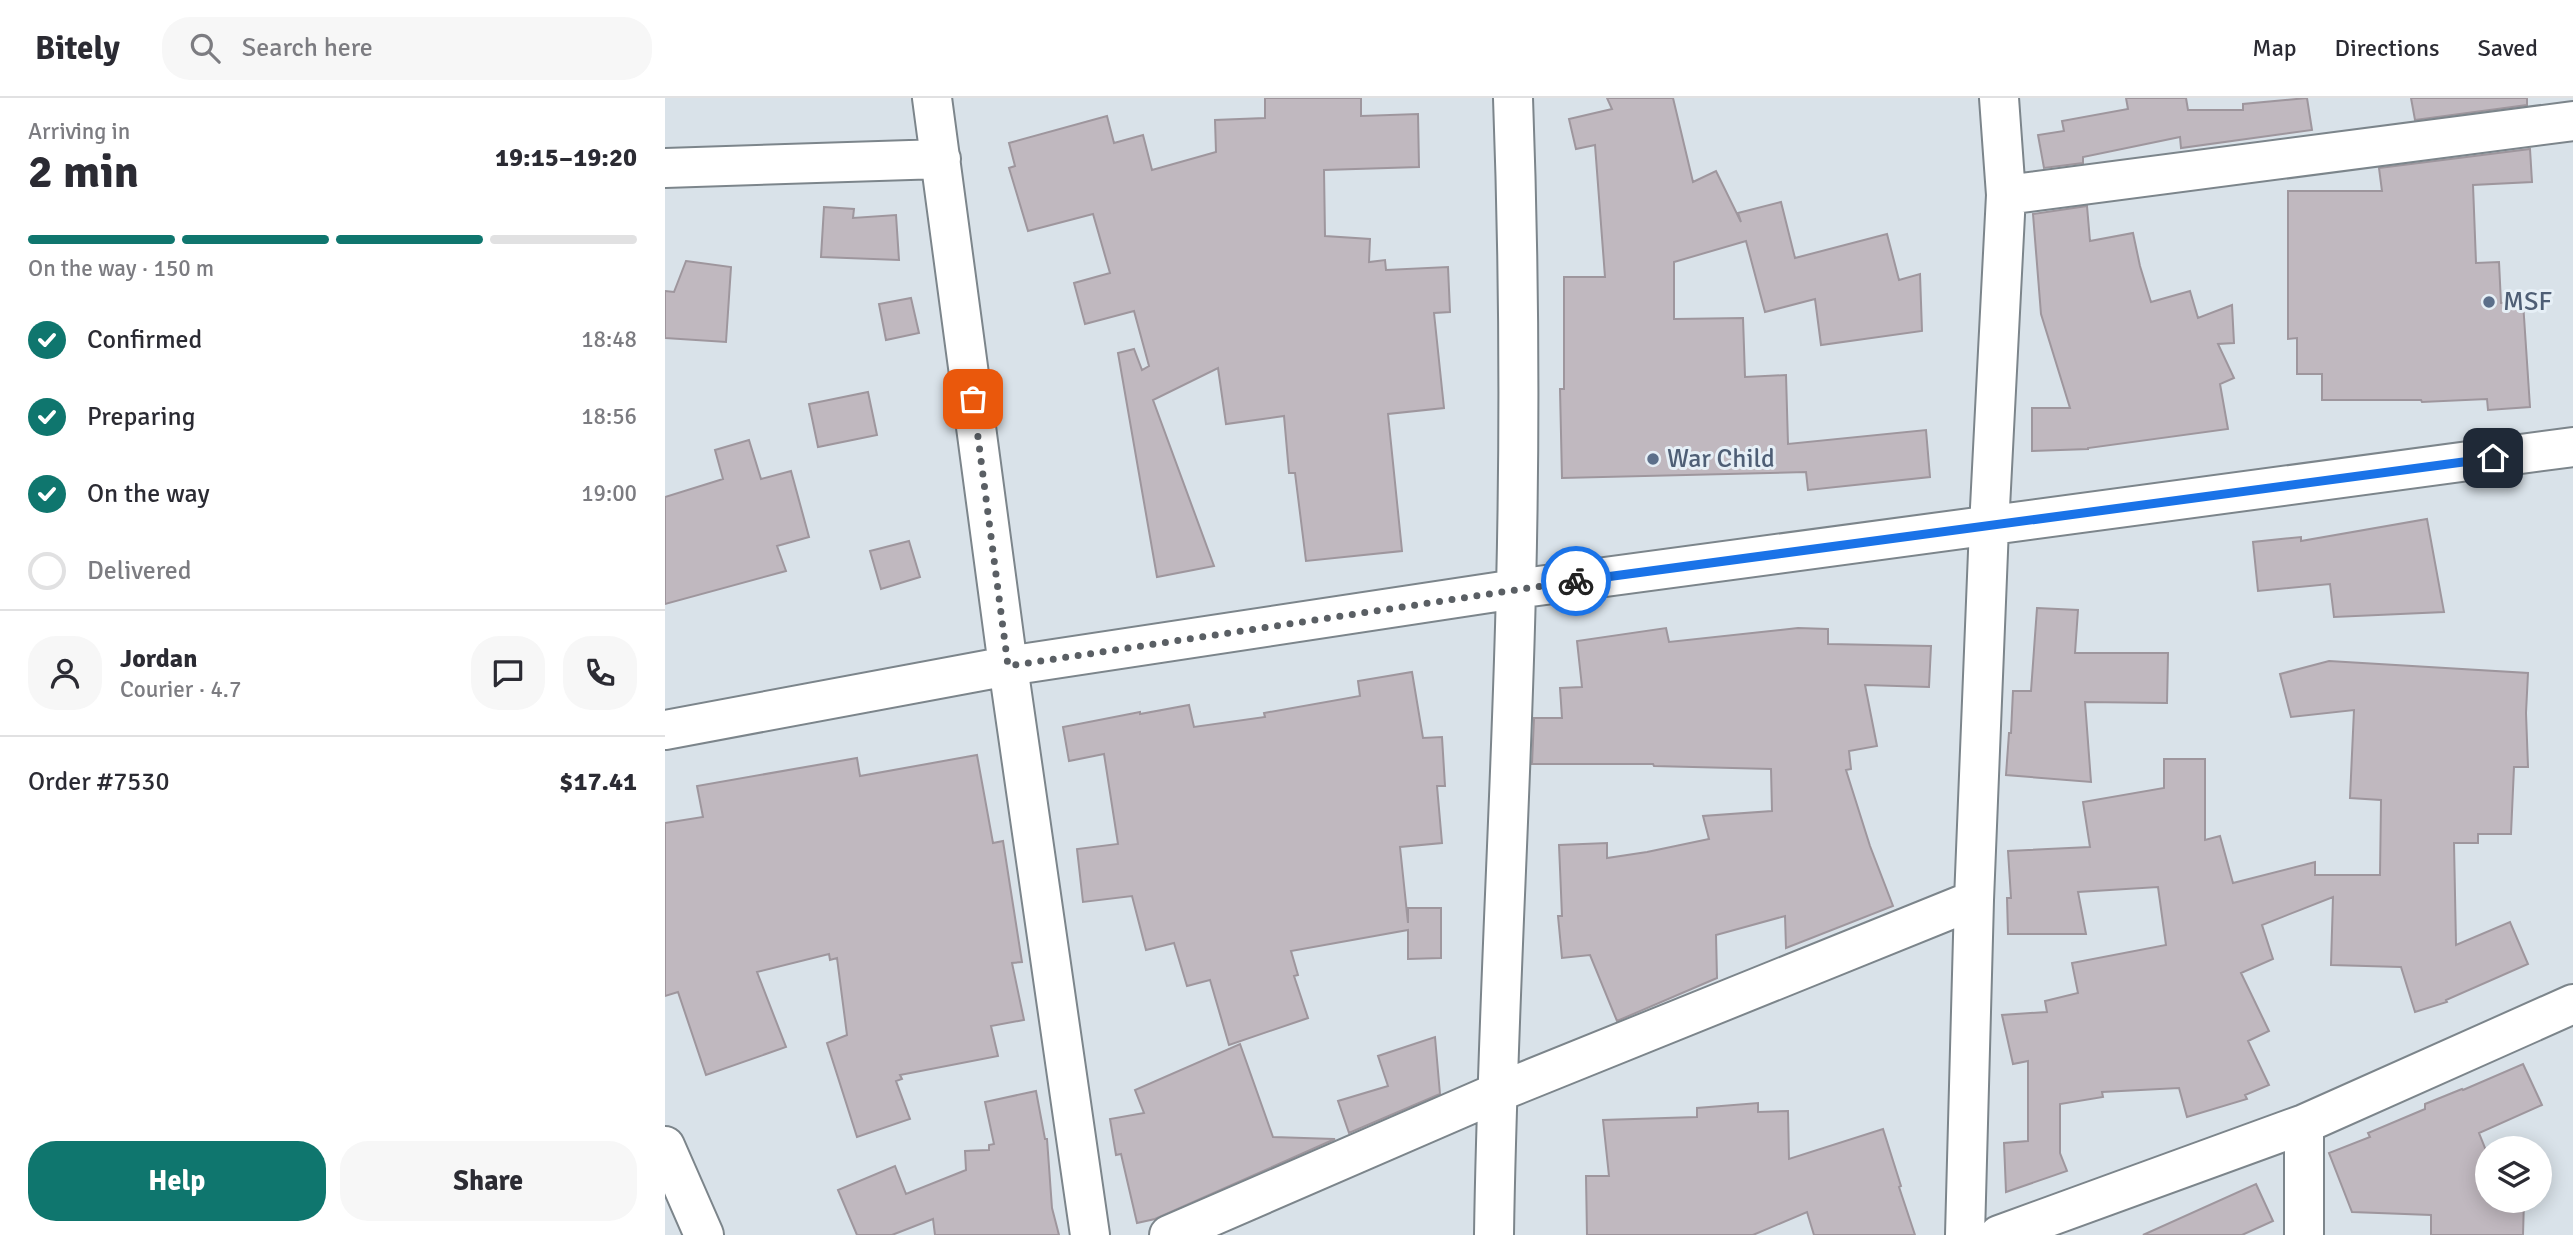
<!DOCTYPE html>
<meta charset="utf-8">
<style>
body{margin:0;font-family:Signika,sans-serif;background:#f7f7f7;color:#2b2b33;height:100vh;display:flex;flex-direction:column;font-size:26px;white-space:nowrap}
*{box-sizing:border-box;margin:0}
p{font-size:23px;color:#7c7c81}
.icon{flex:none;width:38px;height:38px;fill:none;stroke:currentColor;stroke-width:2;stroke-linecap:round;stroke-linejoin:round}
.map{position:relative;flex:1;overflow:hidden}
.sheet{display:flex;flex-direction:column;background:#fff;width:665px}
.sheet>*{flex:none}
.controls{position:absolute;left:1810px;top:1038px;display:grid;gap:14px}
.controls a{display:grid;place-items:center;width:77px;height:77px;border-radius:50%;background:#fff;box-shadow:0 4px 18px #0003;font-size:35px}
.pin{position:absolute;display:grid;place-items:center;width:60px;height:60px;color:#fff;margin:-30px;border-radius:14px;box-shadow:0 4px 10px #0006}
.courier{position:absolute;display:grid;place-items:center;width:70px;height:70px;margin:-35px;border:5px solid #1a73e8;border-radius:50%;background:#fff;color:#222;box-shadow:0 2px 9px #0007}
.overview em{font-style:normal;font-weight:700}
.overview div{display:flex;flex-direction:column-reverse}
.overview{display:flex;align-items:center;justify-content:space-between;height:119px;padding:0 28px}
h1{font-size:46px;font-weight:700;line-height:52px}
.bar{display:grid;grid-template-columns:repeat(4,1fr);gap:10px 7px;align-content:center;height:84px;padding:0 28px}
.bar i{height:9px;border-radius:5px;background:#e1e1e2}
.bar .current{background:#0f766e}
.bar p{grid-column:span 4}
.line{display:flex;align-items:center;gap:18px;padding:0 28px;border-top:2px solid #e1e1e2}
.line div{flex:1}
.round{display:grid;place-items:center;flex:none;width:74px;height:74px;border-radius:28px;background:#f7f7f7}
ol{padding:0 28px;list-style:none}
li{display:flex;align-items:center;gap:21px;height:77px}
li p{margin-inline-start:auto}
li .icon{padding:7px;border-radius:50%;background:#0f766e;color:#fff;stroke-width:4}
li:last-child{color:#7c7c81}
li i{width:38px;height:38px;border:4px solid #e1e1e2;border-radius:50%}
.action{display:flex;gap:14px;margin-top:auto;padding:14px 28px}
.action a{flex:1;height:80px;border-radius:28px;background:#0f766e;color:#fff;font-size:28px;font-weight:700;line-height:80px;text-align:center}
.action a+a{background:#f7f7f7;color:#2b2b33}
header{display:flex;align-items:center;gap:42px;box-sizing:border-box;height:98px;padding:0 35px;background:#fff;border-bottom:2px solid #e1e1e2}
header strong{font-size:33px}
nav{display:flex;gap:38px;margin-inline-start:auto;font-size:24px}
.search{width:490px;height:63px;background:#f7f7f7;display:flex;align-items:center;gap:18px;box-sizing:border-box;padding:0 24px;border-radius:28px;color:#7c7c81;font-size:26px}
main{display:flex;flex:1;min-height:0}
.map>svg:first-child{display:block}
</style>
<header>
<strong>Bitely</strong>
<div class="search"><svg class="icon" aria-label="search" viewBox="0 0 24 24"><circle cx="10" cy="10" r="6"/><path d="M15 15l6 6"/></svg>Search here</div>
<nav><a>Map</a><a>Directions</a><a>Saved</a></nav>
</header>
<main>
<section class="sheet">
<div class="overview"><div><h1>2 min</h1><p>Arriving in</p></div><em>19:15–19:20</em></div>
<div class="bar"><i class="current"></i><i class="current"></i><i class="current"></i><i></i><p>On the way · 150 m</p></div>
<ol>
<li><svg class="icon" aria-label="check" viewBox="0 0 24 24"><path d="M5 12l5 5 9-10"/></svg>Confirmed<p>18:48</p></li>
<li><svg class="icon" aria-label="check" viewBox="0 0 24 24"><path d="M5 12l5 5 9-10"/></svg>Preparing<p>18:56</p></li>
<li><svg class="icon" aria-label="check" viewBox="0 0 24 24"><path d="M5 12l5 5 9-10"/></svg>On the way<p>19:00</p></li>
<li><i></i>Delivered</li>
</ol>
<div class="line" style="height:126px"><a class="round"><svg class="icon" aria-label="person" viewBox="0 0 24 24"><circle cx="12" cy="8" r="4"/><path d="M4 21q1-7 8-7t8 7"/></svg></a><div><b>Jordan</b><p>Courier · 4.7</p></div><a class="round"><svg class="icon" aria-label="chat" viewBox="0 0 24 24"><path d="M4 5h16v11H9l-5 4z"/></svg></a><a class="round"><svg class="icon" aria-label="phone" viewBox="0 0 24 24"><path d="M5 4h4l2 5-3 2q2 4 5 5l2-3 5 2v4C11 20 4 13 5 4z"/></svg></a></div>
<div class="line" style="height:91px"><div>Order #7530</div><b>$17.41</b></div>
<div class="action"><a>Help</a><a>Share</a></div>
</section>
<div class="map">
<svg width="1908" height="1137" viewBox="0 0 1908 1137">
<rect width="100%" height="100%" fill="#d9e2e9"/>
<!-- building -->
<path fill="#c0b8bf" stroke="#9e969d" stroke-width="2" d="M600 0H696V18L753 16 754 69 659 72 660 138 705 141 704 164 720 162 721 172 783 169 785 214 769 215 779 310 723 316 737 453 641 463 630 375H624L619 318 561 326 553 270 488 302 549 468 492 479 453 255 469 251 477 272 484 268 469 213 420 226 409 185 445 175 428 116 363 133 344 70 350 68 344 45 442 18 449 45 478 37 487 72 551 54 550 22 600 20Z
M942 0H1008L1028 84 1051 73 1076 124 1073 115 1116 104 1130 160 1222 136 1234 182 1255 176 1257 233 1156 247 1150 201 1100 214 1081 143 1009 164V221L1078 220 1080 279 1121 277 1123 346 1261 332 1265 379 1143 392 1141 374 897 380 895 291H899V179H940L930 47 911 51 904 21 947 11Z
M1461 0H1521L1523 12H1578V6L1642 0 1647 32 1516 50 1515 39 1418 59V65L1379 70 1373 37 1399 33 1397 23 1463 11Z
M1746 0H1862V7L1750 22Z
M1865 51 1867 84 1808 87 1811 165 1834 164 1836 205 1858 204 1865 309 1823 312 1822 301 1757 304 1756 302H1657V276H1632V240L1623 241V93H1717L1714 70Z
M1422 108 1425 143 1468 135 1475 168 1486 204 1525 193 1533 220 1567 207 1569 245 1553 246 1569 280 1555 286 1563 331 1423 350V351L1367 353V310H1405L1376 216 1368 116Z
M159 109 189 111 188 120 231 117 234 162 156 159Z
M21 163 66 169 61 244 0 240V193L9 194Z
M246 200 254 235 221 242 214 206Z
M203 294 212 337 153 349 144 306Z
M84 342 96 381 126 373 144 439 112 448 121 473 0 506V399L58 381 50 352Z
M1762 421 1779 514 1669 519 1665 486 1593 493 1588 444 1636 439V443Z
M244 443 255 479 216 491 205 453Z
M1372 510 1413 512 1410 555H1503L1502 605 1420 604 1426 684 1341 677 1344 635H1346L1348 593H1366Z
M1001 530 1004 544 1133 530 1163 531V546L1266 548 1264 589 1200 587 1212 648 1184 653 1186 671 1181 672 1205 748 1228 808 1121 850 1120 818 1051 837 1052 880 952 923 925 857 897 860 893 818H897L894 747 942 745V760L982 754 1044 741 1038 718 1107 713 1106 671 989 668 988 666H867L869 620H897L895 590 917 589 912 543Z
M1664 563 1863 575 1861 615 1863 669H1849L1846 736H1813V745H1789L1791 847 1845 824 1863 866 1781 902 1782 904 1750 914 1736 869 1666 867 1668 799 1597 827 1608 861 1576 875 1604 933 1583 943 1604 987 1580 997 1582 1001 1522 1019 1514 990 1437 994 1438 999 1395 1006V1055L1402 1073 1341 1094 1339 1045 1363 1043V963L1348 966 1337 917 1382 914 1380 903 1413 895 1407 865 1501 847 1493 789 1413 794 1421 836H1343L1342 800H1346L1343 753 1425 749 1418 704 1499 690V661H1540V742L1555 738 1568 785 1650 764V777H1715L1716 702 1685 700 1689 612 1626 619 1615 576Z
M747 574 758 640 777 639 780 688H772L777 745 735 749 743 825V810H776V860L743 861V832L626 853 633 877 629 878 643 920 564 947 545 882 522 888 509 845 481 852 467 798 418 804 412 751 453 746 439 656 404 663 398 629 475 614V616L524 607 529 629 600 619 599 615 695 598 693 583Z
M312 657 328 745 338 743 357 864 347 865 359 922 326 928 333 958 235 977 237 981 231 983 245 1021 192 1039 162 945 182 937 172 860 165 862 164 856 92 874 121 949 41 977 13 894 0 898V725L38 719 32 688 192 660 195 678Z
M770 939 775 996 684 1035 673 1003 723 988 713 958Z
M575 946 608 1039 670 1041 490 1121 472 1125 456 1056 451 1057 445 1021 479 1015 470 992Z
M1858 966 1877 1007 1814 1035 1822 1055V1102H1859L1858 1137H1766V1117L1687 1114 1664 1055 1705 1039 1703 1035 1760 1011V1006L1797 991 1798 992Z
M371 993 380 1041H382L387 1110 394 1137H270L268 1121 227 1137H192L173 1092 230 1068 241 1096 301 1072 300 1053 324 1052V1047L329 1046 320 1004Z
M1093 1005V1014L1123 1013 1124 1061 1218 1031 1236 1088 1234 1089 1250 1137H1149L1142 1114 1088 1137H922L921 1078H944L938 1022 1032 1019V1010Z
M1591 1086 1608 1123 1577 1137H1478Z"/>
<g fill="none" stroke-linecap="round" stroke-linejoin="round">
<defs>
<path id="minor" d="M267 0 343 568 425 1137
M0 70 276 61
M1341 97 1908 23
M0 632 343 568 851 491 1908 349
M0 1048 39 1137
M504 1137 831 995 1309 802
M829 1137C832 922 846 707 851 491 855 328 854 163 848 0
M1300 1137 1309 802 1324 429 1341 97 1334 0
M1334 1137 1639 1026 1908 906
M1639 1137V1026"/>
</defs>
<!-- minor casing -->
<use href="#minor" stroke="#7c858b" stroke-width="42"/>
<!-- minor -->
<use href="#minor" stroke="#fff" stroke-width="38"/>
</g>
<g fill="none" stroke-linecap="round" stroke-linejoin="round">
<!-- done -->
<path stroke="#5a5f64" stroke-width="7" stroke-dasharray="0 12.6" d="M308 301 343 568 911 483"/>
<!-- route -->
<path stroke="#1a73e8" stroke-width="9" d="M911 483 1828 360"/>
</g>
<!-- markers -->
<g fill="#5c6f8a" stroke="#e6eff6" stroke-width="2.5">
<circle cx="1824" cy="204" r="7"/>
<circle cx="988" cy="361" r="7"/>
</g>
<g text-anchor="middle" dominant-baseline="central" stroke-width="6" stroke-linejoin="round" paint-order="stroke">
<!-- service labels -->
<g font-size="26" fill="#4e5e75" stroke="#e6eff6" text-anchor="start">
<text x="1838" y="204">MSF</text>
<text x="1002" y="361">War Child</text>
</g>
</g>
</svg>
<div class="controls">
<a><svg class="icon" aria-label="layers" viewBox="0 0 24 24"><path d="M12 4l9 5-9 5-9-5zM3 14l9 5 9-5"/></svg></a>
</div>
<div class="pin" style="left:308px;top:301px;background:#ea580c"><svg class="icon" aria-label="bag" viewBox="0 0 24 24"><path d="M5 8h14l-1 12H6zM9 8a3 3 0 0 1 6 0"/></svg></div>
<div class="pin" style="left:1828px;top:360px;background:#1f2937"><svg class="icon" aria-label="home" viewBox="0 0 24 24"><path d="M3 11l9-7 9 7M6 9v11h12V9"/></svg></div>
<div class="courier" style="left:911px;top:483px"><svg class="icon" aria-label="bike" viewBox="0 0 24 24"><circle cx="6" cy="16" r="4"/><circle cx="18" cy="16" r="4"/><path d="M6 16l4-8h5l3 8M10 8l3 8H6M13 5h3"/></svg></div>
</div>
</main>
